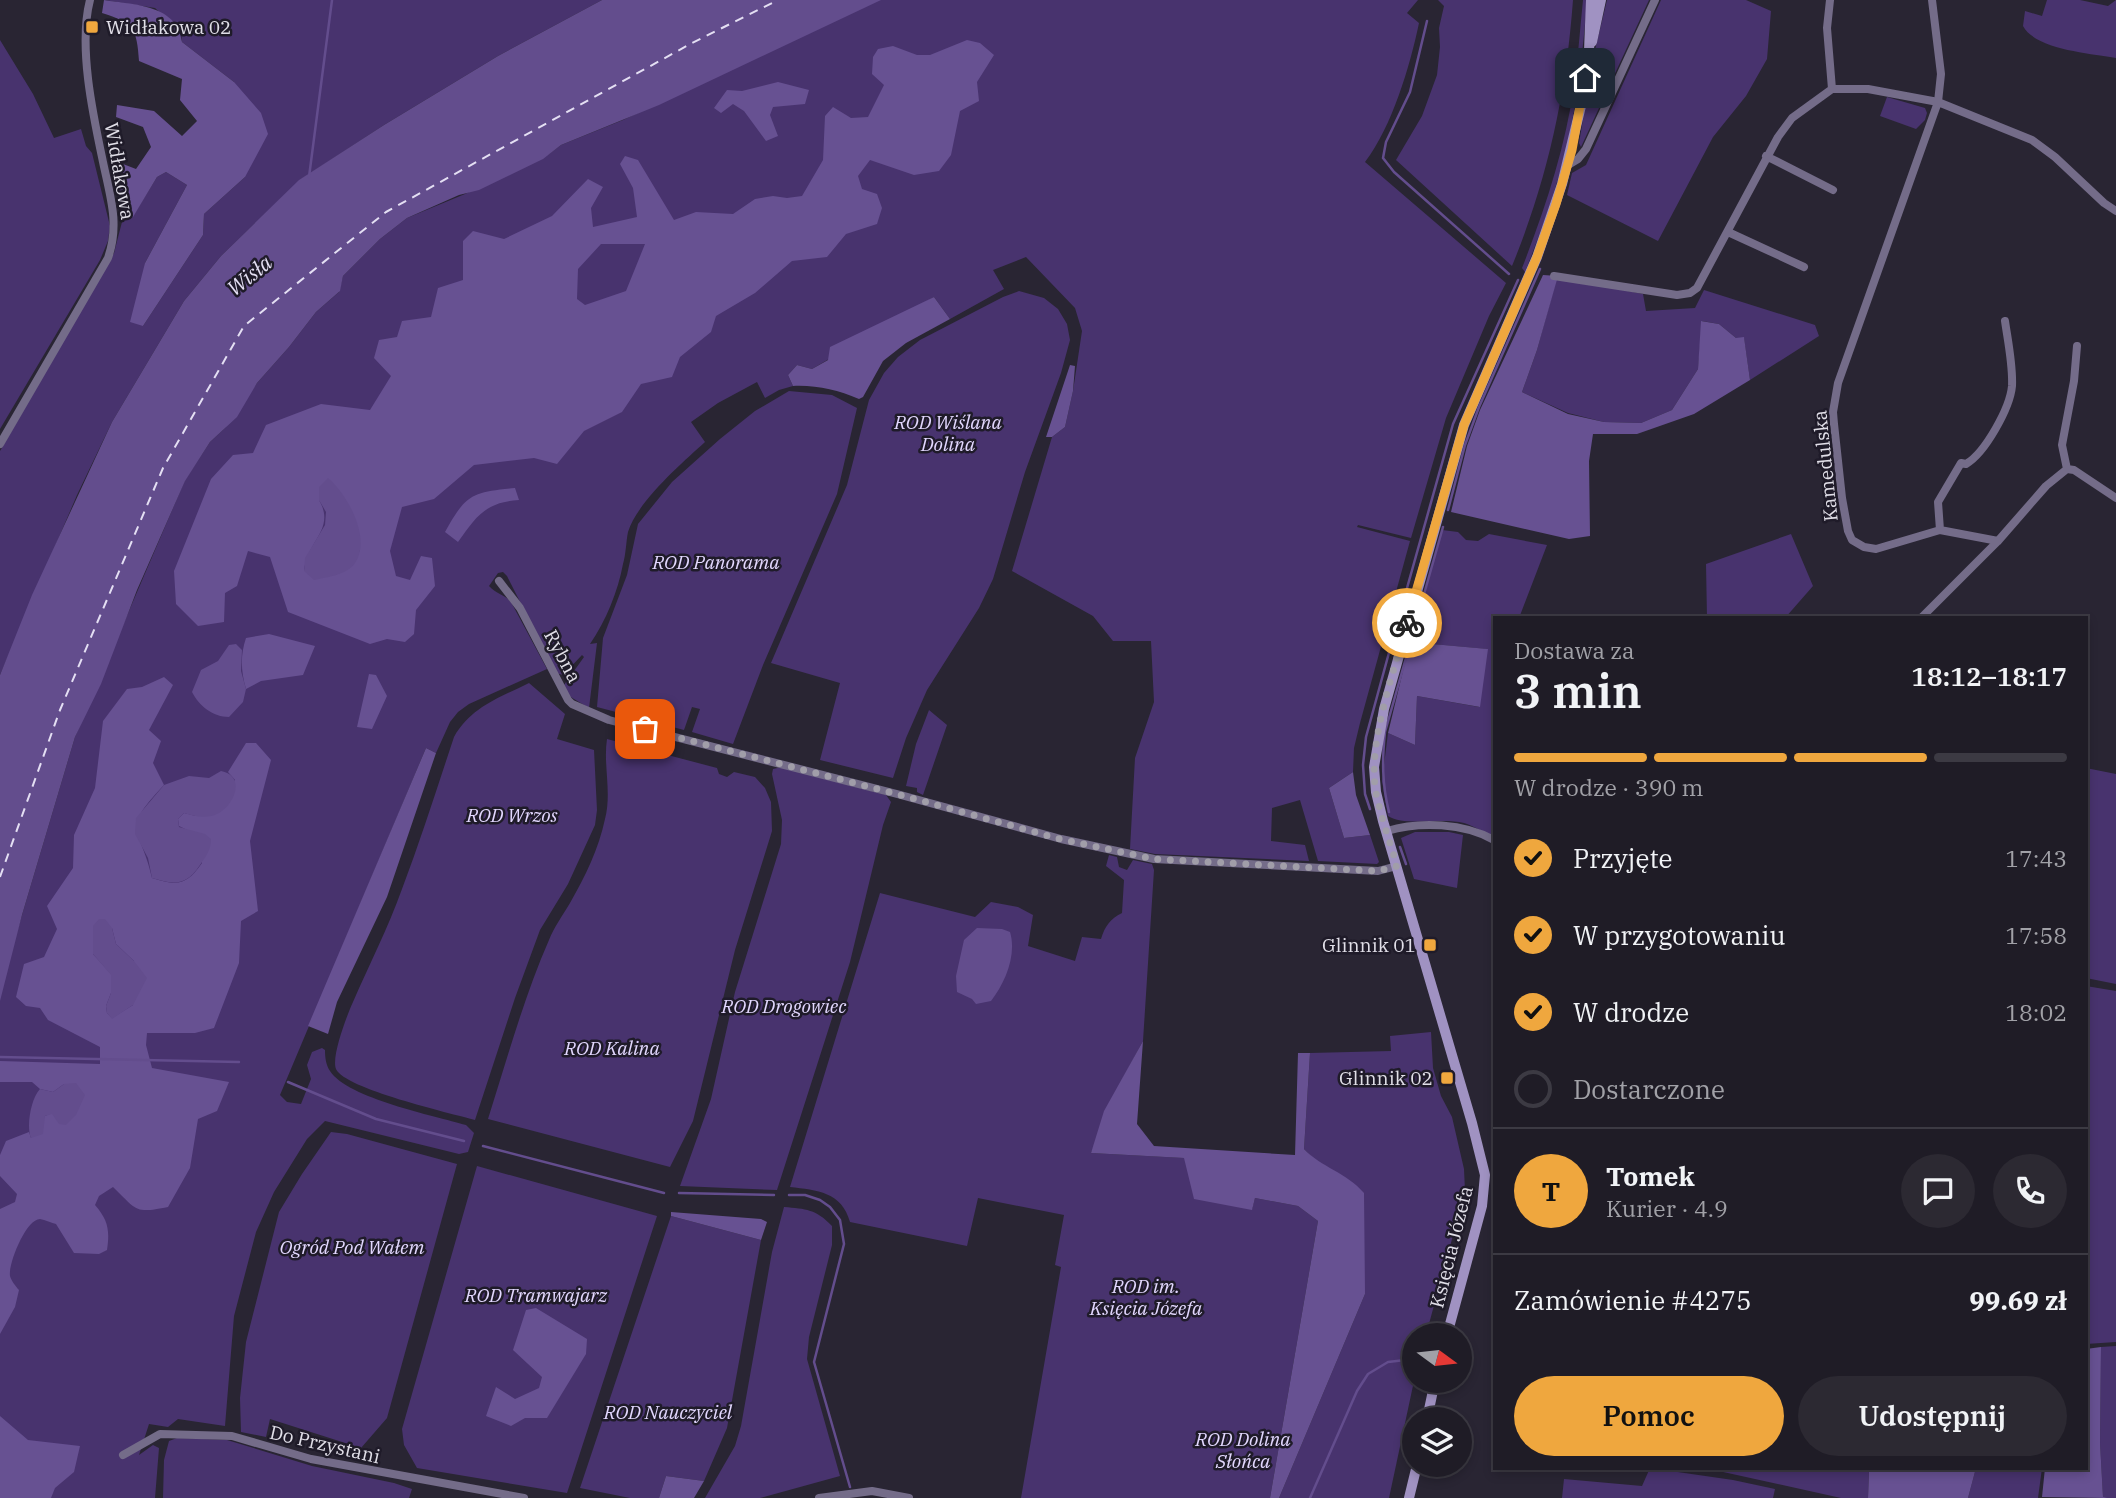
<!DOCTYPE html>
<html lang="pl">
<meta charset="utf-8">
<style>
body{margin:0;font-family:"IBM Plex Serif",serif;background:#2c2932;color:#f1f3f6;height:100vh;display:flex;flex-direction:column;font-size:26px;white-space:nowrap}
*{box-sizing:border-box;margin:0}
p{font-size:23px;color:#a1a1a7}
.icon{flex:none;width:38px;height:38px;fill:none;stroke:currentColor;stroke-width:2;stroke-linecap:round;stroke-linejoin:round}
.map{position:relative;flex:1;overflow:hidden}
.details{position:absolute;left:1493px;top:616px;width:595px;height:854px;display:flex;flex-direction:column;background:#1f1c26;border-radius:0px;box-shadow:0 4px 10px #0003,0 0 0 2px #3c3a43}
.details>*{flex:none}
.needle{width:46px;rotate:105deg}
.tools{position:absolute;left:1402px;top:1323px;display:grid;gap:14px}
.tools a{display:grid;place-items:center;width:70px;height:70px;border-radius:50%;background:#1f1c26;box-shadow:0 4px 10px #0003,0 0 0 2px #3c3a43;font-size:35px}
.pin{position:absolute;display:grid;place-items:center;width:60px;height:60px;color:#fff;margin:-30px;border-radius:14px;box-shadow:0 4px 10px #0006}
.courier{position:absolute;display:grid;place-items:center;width:70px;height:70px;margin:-35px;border:5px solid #efa73e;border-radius:50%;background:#fff;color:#222;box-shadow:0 2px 9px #0007}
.overview em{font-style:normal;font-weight:600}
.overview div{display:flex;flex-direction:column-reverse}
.overview{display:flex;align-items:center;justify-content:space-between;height:119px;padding:0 21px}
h1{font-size:46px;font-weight:600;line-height:52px}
.bar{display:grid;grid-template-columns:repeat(4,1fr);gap:10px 7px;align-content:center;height:84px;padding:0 21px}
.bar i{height:9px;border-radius:5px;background:#3c3a43}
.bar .active{background:#efa73e}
.bar p{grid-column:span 4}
.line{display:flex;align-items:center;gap:18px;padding:0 21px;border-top:2px solid #3c3a43}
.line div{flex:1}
.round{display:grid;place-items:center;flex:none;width:74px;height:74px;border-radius:37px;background:#2c2932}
ol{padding:0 21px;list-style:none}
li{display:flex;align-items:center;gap:21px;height:77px}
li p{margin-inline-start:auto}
li .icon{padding:7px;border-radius:50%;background:#efa73e;color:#111;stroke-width:4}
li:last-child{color:#a1a1a7}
li i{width:38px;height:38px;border:4px solid #3c3a43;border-radius:50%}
.primary-button{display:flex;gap:14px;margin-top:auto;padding:14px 21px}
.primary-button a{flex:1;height:80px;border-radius:42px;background:#efa73e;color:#111;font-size:28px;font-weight:600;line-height:80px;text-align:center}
.primary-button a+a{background:#2c2932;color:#f1f3f6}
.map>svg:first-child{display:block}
</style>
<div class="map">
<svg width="2116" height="1498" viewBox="0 0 2116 1498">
<rect width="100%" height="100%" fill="#292533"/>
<!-- green -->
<path fill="#48336e" d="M104 0H602L498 56 384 125 300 180 221 256 184 301 112 422 77 495 0 675V451L114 253 123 218 133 216 157 177 166 172 187 185 145 263 143 326 203 235 204 214 245 177 234 82 182 42 181 32 155 8Z
M879 0H1418L1407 13 1419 23C1410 66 1392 127 1365 162L1506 283 1489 316 1446 418 1411 538 1358 525 1357 527 1410 541 1360 723 1354 748 1353 772 1329 788 1344 838 1370 835 1379 862 1377 864 1318 861 1300 800 1272 808 1271 841 1305 845 1309 861 1155 854 1130 849 1135 758 1154 702 1151 641H1113L1093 616 1012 571 1052 437 1065 427 1073 391 1082 331 1075 308 1026 257 993 270 1004 289 950 319 934 297 812 369 797 365 788 375 793 386 779 390 765 398 757 382 718 403 691 422 705 442C682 463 637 502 628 532 626 542 626 554 623 564 618 591 606 621 590 644L597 643 589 708 569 696 564 685 584 657 582 655 563 675 556 673 507 576 503 572 498 573 489 586C496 594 504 594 511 602L547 669 469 704 458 712 450 722 436 753 426 748 280 1095 287 1102 301 1104 311 1079 307 1065 312 1052 322 1048 325 1050C325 1058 326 1065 330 1071 347 1098 435 1116 466 1125L474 1133 468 1152 459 1154 325 1121 307 1139 274 1192 256 1232 234 1316 225 1426 178 1419 168 1427 149 1424 139 1455 153 1445 159 1448 155 1498H0V989L75 737 185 480 210 442 225 428 257 383 289 347 316 312 339 292 343 276 380 239 407 218 465 194 549 154 561 145 623 120Z
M1438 0H1573C1566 94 1548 178 1512 266L1396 160 1422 116 1437 75 1440 47 1439 28 1444 6Z
M1583 0H1587V4C1583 44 1580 83 1572 122 1562 174 1544 224 1525 272L1522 268C1545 209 1565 149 1574 86 1578 58 1580 29 1583 0Z
M1607 0H1649L1581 147 1579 143 1595 50Z
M1661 0H1746L1771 11 1767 59 1746 96 1713 137 1658 241 1567 195 1572 173 1586 165Z
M2047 0H2080L2108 6 2116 0V58C2090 53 2036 50 2023 26L2025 11 2042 16Z
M0 40 33 94 54 138 81 129 86 146 92 153 110 226 108 241 100 260 0 429Z
M1887 97 1925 108 1927 113 1925 120 1916 129 1880 116Z
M1557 277 1643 294 1646 311 1695 308 1704 290 1815 325 1819 336 1750 380 1744 338H1736L1719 324 1702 321 1698 369 1672 410 1641 423 1604 422 1568 413 1522 392 1537 350Z
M1019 291 1044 298 1058 309 1067 324 1070 340 1061 373 1025 472 993 579 979 608 927 690 906 738 893 778 820 760 840 683 771 663 847 485 869 400 884 373 898 357 920 340 1003 297Z
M789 391 832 395 857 408 837 494 763 665 733 744 692 732 700 709 692 707 684 730 597 707 603 638 627 575 638 524 672 482 720 439 755 411Z
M1442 530 1458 532 1466 540 1478 541 1489 534 1547 545 1519 618H1494V837C1485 833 1474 826 1464 823 1442 817 1405 827 1388 816L1382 781 1388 733 1415 745 1417 696 1479 707 1487 649 1410 642Z
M1791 534 1813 586 1785 618H1707L1706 564Z
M529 683 565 714 557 739 594 750 597 810 595 825 568 884 540 930 515 998 475 1120C450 1113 345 1089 336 1069 331 1057 347 1015 353 1002 369 965 388 928 402 889 421 839 437 788 454 737 471 707 499 698 529 683Z
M929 710 947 725 923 795 917 792V788L906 786 916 744Z
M607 739 717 768 719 774 727 777 734 772 755 777 765 788 771 802 772 831 735 950 693 1121 670 1167 488 1119C507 1059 524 997 549 940 554 927 563 915 570 903 585 877 599 848 605 819 612 792 603 765 607 739Z
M782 767 886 795 891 802 883 825 850 962 777 1190 680 1186 711 1099 735 992 781 844 782 820 772 774 773 769Z
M2086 768 2116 774V984L2086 978Z
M1415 832H1449L1463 835 1457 888 1414 879 1401 838Z
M1109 855 1117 857 1119 867 1127 870 1133 860 1152 864 1154 870 1143 1041 1122 1080 1091 1153 1185 1158 1252 1209 1255 1198 1298 1206 1318 1221 1270 1498H1021L1061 1267 1055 1265 1064 1215 978 1198 967 1246 850 1222C842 1192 817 1190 790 1187L880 893 975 917 991 902 1018 907 1033 915 1028 946 1075 961 1082 937 1101 939C1105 926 1110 919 1122 913L1124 880 1106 866Z
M2086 986 2116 991V1342L2086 1344Z
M1431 1032 1433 1068 1441 1096 1452 1117 1464 1169 1465 1191 1426 1335H1414V1381L1389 1498H1279L1365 1294 1311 1156 1304 1149 1310 1053 1391 1051 1390 1036Z
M331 1132 347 1134 457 1164 387 1418 361 1448 270 1419 266 1437 241 1432 240 1398 246 1342 279 1212 302 1174Z
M477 1166 657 1216 567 1493 417 1468 404 1445 402 1429Z
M784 1207C806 1209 816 1209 832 1226V1245L809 1337 807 1359 840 1476 760 1498H705L735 1446 741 1426 772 1252Z
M671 1216 761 1240 727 1428 704 1481 666 1476 659 1498H630L580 1488Z
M2116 1346V1498H2103L2100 1443 2101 1347Z
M177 1438 227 1440 312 1466 394 1483 412 1489 409 1498H163L164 1460 169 1441Z
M1650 1468 1733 1480 1775 1489 1773 1498H1562L1564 1479 1642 1486Z
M1705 1468H1867L1869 1472 1868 1498H1841Z
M1976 1468H2042L2038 1498H1968Z"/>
<!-- forest -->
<path fill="#675192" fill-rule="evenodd" d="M104 0C134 5 177 4 182 42L234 82 261 113 268 134 245 177 204 214 203 235 143 326 130 322 145 263 187 185 166 172 157 177 133 217 123 218 113 166 123 164 136 169 151 147 143 127 116 117 117 105 154 111 182 136 197 121 180 100 182 79 139 61C137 28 133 23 102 13Z
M967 40 980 43 994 55 977 82 979 101 960 111 951 155 939 171 914 175 870 160 858 176 862 189 877 194 882 208 877 224 846 234 827 257 792 261 755 293 716 316 711 332 680 357 672 377 641 384 622 412 584 431 557 464 534 458 474 465 434 499 402 507 390 551 396 576 410 580 421 556 432 558 435 586 416 610 414 634 405 642 387 639 370 644 288 612 270 557 248 551 237 586 225 593 224 622 198 626 176 604 174 571 211 479 233 455 253 453 266 425 321 404 370 410 391 376 374 358 379 340 397 337 402 321 431 317 438 288 463 280V241L473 231 504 239 552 216 588 179 603 187 591 208 593 227 637 217 633 188 620 164 625 156 638 160 674 220 696 212 733 214 755 199 773 196 787 198 802 196 823 160 825 116 833 107 851 118 868 117 884 85 872 74 873 57 878 49 893 46 917 55H930ZM601 244H645L626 291 585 305 577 299 578 269ZM319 500 360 551 304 571C307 541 336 529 319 500Z
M778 82 809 90 805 104 773 107 770 115 778 136 766 141 744 111 733 104 721 113 714 108 727 90 742 91Z
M1543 275 1558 276 1537 350 1522 392 1568 414 1604 422 1641 423 1672 410 1698 369 1701 321 1719 324 1736 338 1744 337 1750 380 1694 414 1637 434H1593L1589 461 1590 536 1569 539 1451 512 1467 446 1480 410Z
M934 297 950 319 906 343 883 361 863 397 859 399C837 390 817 385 793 386L788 375 797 365 812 369 828 360 830 347Z
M1070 365 1075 366 1073 391 1065 427 1052 437H1046Z
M515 488 519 500C485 502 476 517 458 542L445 532C466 494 472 492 515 488Z
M269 634 315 646 303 675 261 681 246 689C241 671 240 656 246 638Z
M1410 642 1488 649 1480 707 1417 696 1415 745 1388 733Z
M369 674 376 675 387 696 372 729 357 727Z
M164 677 173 685 149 730 161 741 153 763 164 785C119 833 140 824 152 878 177 886 186 886 202 863L187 830 179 826 178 819 184 813 196 816 235 780 228 772 246 743H256L271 760 250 841 258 911 241 921 239 963 214 1028 195 1033H147L146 1045 152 1068 229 1082 217 1111 198 1119 190 1168 168 1207C134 1214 137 1210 113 1187L99 1196 95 1205C108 1220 110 1230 107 1250L99 1254 74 1253 56 1224C52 1223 45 1220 40 1219 26 1219 8 1264 10 1276 11 1280 16 1287 19 1290L15 1307 0 1334V1209L15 1202 17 1194 0 1176V1155L6 1141 29 1132 31 1138 45 1116 52 1113 64 1084 53 1092 40 1089 32 1082H0V1061L100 1064V1047L48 1020 40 1008 26 1006 16 997 24 964 44 957 57 929 47 906 73 868 74 835 95 788 103 721 127 689 142 687ZM112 928 116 944 134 961 133 1005 112 1018 107 1013 106 1006 111 993 112 975 93 954Z
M426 748 436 753 387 897 337 1002 328 1034 308 1026Z
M1353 772 1356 795 1370 835 1344 838 1329 788Z
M1143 1041 1137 1124 1154 1146 1295 1155 1298 1053H1310L1304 1149C1321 1167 1347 1173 1364 1193L1365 1294 1279 1498H1270L1318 1221 1298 1206 1255 1198 1252 1210 1194 1199 1184 1158 1091 1153 1104 1111Z
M671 1212 761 1219 767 1222 761 1240 671 1216Z
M536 1308 587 1339 586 1354 547 1418H525L511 1426 486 1416 496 1387 515 1399 539 1388 542 1377 513 1350 526 1310Z
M2101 1347 2100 1443 2103 1497 2107 1498 2042 1497 2045 1468H2086V1349Z
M0 1416 28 1440 80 1446 74 1472 55 1488 51 1498H0Z
M1867 1468H1976L1968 1498H1868L1869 1472Z
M666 1476 704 1481 694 1498H659Z"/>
<!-- water -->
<path fill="#634d8d" d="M602 0H881L659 105 561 145 543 159 479 190 459 195 407 218 380 239 343 276 340 291 316 312 289 347 257 383 237 417 210 442 185 481 137 590 101 684 75 737 22 915 0 1001V675L32 595 112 422 184 301 221 256 299 180 384 125 498 56Z
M328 478C347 494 372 538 355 563 347 575 327 577 314 580L304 571 305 558 325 525 326 512 319 500V487Z
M236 644 242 650 241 671 246 689 243 702 229 717C213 717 199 706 192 692L201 670 218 661 229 645Z
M221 771C249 776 232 812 211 816 202 818 193 816 184 813L178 819 179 827 205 834 211 839C211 850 206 856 200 865 186 886 175 885 152 878L148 858 135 834 136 818 164 785 189 776 209 778Z
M99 919H105L112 928 116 944 134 961 147 978 133 1005 112 1019 107 1013 106 1006 111 993V975L93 954V926Z
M977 928 1002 929 1010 932C1017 955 1005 983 991 1001L976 1004 972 999 957 992 956 976 964 940Z
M76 1083 85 1095 76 1115 66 1125 59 1124 52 1114 45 1116 43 1134 31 1138C26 1127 31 1098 40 1089L53 1092 64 1084Z"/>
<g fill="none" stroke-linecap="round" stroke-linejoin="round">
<!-- stream -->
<path stroke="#634d8d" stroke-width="2.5" d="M1427 21 1410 92 1386 142 1383 158 1394 172 1509 274
M309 177 332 0
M1448 510 1465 445 1479 407 1540 269
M1370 809 1365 794 1363 765 1366 737 1393 638 1453 424 1518 280
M1389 812C1382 784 1382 760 1385 732L1443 527
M1400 847 1406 864
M0 1057 239 1062
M288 1082 376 1119 464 1141
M483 1146 664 1193
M679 1193 774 1195
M789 1195H805L820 1200 830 1207 840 1220 844 1244 814 1362 850 1487
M1310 1498 1357 1391 1368 1374 1388 1362 1405 1360 1414 1362"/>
<!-- ferry -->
<path stroke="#e4dff3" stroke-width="2" stroke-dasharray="9 7" stroke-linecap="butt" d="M0 877 60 710 163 468 244 326 386 212 692 43 778 0"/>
<!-- street -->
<path stroke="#746c89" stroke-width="8" d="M1830 0 1827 28 1832 89
M1932 0 1941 74 1938 102 1838 383 1833 412 1834 424 1842 498 1848 531 1852 540 1864 547 1876 549 1940 530 1998 541
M1766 156 1833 190
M1568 165 1578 159 1586 149 1655 0
M1728 232 1804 267
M1554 276 1677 295 1690 293 1697 288 1778 137 1792 118 1832 89H1868L1938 102 2032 140 2055 157 2104 203 2116 211
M0 444 108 258C120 224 110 196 103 162 93 115 78 46 90 0
M2067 469 2062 445 2074 381 2077 346
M1940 530 1938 502 1961 463 1966 464C1985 453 2010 408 2012 386 2013 365 2008 342 2005 321
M499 581 520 608 568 700 572 704 609 720 897 794 1061 839 1154 859 1378 871 1397 866
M1921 618 1998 541 2046 486 2067 469 2074 470 2116 498
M1387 831C1420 821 1464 823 1494 840
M123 1455 160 1434 232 1436 311 1459 524 1498
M819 1498 872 1491 909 1498"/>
<!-- secondary -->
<path stroke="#a092c2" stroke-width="10" d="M1592 42 1601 0
M1447 1335 1482 1206 1485 1175 1472 1123 1383 821 1376 792 1374 767 1384 709 1464 425 1537 257 1562 184 1581 106 1589 51 1591 0
M1427 1419 1435 1381
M1409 1498 1417 1465"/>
</g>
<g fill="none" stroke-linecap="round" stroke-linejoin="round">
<!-- done -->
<path stroke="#a19ea9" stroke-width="7" stroke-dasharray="0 12.6" d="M645 729 897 794 1060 839 1154 859 1357 870 1378 871 1397 866C1390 842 1381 817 1376 793 1367 744 1394 672 1407 623"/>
<!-- route -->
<path stroke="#efa73e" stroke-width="9" d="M1407 623 1464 425 1537 257 1556 204 1572 150 1585 78"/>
</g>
<!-- markers -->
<g fill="#efa73e" stroke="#1f1b29" stroke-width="2.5">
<rect x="85" y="20" width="14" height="14" rx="3.5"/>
<rect x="1423" y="938" width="14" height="14" rx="3.5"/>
<rect x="1440" y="1071" width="14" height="14" rx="3.5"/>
</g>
<g text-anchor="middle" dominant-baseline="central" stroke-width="5" stroke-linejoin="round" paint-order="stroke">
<!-- poi labels -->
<g font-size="19" fill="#e1dfe8" stroke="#1f1b29" text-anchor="end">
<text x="106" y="27" text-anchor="start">Widłakowa 02</text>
<text x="1416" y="945">Glinnik 01</text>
<text x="1433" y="1078">Glinnik 02</text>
</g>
<!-- street labels -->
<g font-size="19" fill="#e1dfe8" stroke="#1f1b29">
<text transform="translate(120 171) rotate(80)">Widłakowa</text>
<text transform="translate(1825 466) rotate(-96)">Kamedulska</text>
<text transform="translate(563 656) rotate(62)">Rybna</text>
<text transform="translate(1451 1247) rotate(-76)">Księcia Józefa</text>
<text transform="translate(325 1444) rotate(13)">Do Przystani</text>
</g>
<!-- park labels -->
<g font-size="19" font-style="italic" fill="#e3d8ff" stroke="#1f1b29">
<text x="948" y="422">ROD Wiślana<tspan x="948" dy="22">Dolina</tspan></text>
<text x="716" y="562">ROD Panorama</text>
<text x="512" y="815">ROD Wrzos</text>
<text x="784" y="1006">ROD Drogowiec</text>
<text x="612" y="1048">ROD Kalina</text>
<text x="352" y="1247">Ogród Pod Wałem</text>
<text x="1146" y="1286">ROD im.<tspan x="1146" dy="22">Księcia Józefa</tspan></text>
<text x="536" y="1295">ROD Tramwajarz</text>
<text x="668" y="1412">ROD Nauczyciel</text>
<text x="1243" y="1439">ROD Dolina<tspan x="1243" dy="22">Słońca</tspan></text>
</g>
<!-- water labels -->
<g font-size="21" font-style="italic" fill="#e4dff3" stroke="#1f1b29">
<text transform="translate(249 275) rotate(-39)">Wisła</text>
</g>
</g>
</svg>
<div class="tools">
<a><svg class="needle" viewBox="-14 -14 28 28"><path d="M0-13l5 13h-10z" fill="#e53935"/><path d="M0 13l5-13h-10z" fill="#a1a1a7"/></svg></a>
<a><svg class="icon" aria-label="layers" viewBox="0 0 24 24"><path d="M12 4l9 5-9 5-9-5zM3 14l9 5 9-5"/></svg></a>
</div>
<div class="pin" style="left:645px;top:729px;background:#ea580c"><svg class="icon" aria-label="bag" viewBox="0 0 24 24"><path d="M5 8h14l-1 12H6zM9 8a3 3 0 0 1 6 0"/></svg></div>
<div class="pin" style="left:1585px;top:78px;background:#1f2937"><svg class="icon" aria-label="home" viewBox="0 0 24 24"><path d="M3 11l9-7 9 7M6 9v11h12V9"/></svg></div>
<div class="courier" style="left:1407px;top:623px"><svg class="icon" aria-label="bike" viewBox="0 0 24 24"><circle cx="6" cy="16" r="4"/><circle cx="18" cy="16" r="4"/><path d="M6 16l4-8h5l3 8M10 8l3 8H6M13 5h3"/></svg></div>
<section class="details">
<div class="overview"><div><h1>3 min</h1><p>Dostawa za</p></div><em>18:12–18:17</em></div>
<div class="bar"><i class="active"></i><i class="active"></i><i class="active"></i><i></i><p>W drodze · 390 m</p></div>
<ol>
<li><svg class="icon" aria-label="check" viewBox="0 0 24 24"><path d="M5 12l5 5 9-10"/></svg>Przyjęte<p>17:43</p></li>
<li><svg class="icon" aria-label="check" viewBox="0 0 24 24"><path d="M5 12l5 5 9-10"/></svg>W przygotowaniu<p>17:58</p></li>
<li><svg class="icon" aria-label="check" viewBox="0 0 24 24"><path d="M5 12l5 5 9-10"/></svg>W drodze<p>18:02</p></li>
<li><i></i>Dostarczone</li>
</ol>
<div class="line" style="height:126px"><b class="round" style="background:#efa73e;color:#111">T</b><div><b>Tomek</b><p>Kurier · 4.9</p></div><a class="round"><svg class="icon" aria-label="chat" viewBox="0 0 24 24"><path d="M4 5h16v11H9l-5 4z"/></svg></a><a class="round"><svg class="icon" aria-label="phone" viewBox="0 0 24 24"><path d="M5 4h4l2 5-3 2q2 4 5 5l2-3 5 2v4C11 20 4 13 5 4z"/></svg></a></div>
<div class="line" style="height:91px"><div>Zamówienie #4275</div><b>99.69 zł</b></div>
<div class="primary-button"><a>Pomoc</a><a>Udostępnij</a></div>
</section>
</div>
